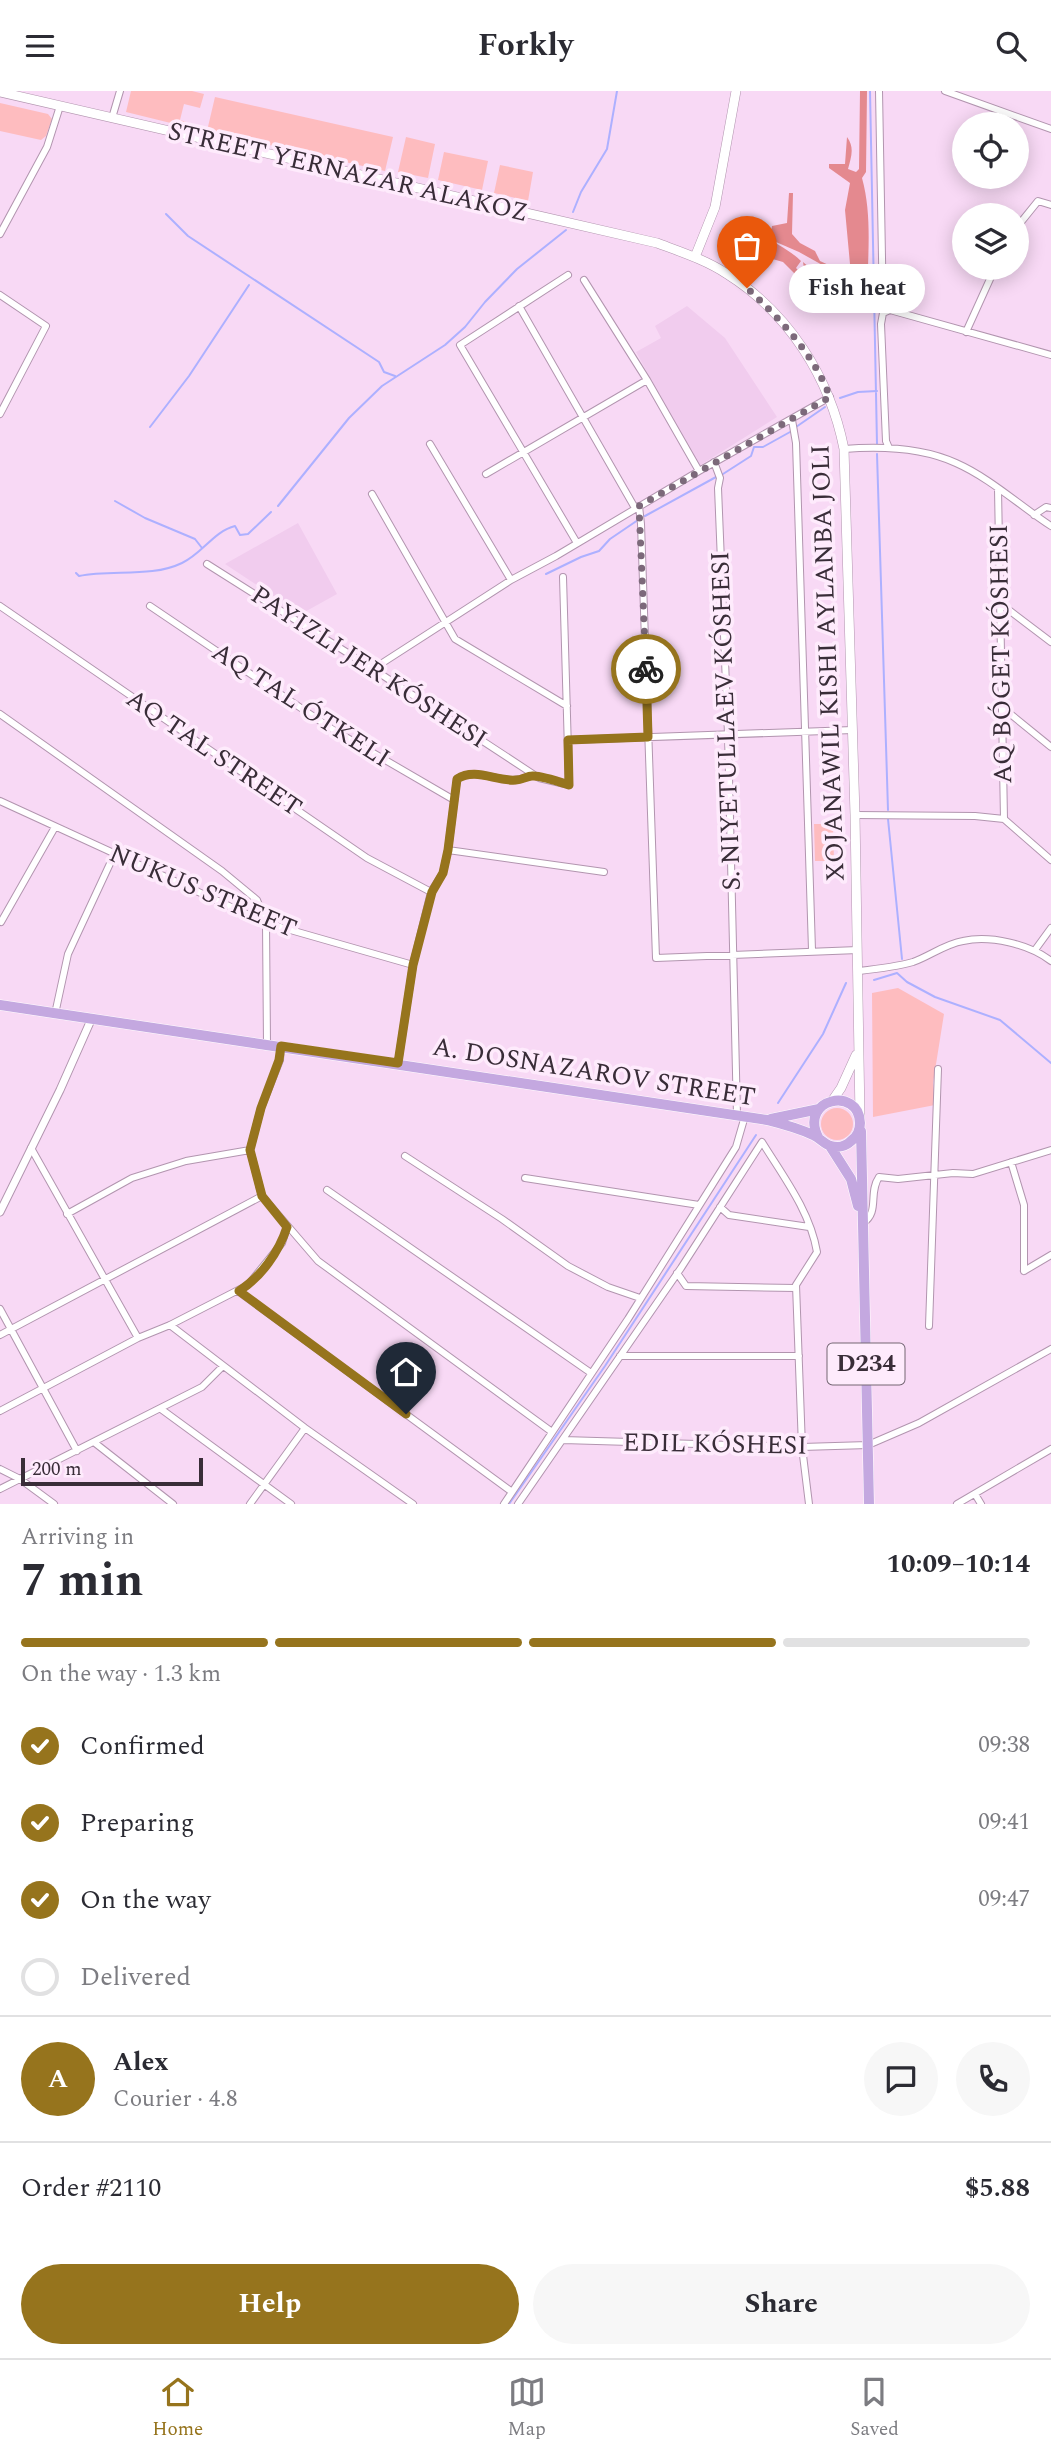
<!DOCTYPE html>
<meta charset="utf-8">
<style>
body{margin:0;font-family:Spectral,serif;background:#f7f7f7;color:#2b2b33;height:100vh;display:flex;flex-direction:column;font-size:26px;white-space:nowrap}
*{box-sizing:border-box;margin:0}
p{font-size:23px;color:#7c7c81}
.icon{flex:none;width:38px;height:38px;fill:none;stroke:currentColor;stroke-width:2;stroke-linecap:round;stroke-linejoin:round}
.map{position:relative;height:1413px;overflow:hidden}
.panel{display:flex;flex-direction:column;background:#fff;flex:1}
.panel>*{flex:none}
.buttons{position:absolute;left:952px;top:21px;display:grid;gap:14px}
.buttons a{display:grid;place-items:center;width:77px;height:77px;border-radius:50%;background:#fff;box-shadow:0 4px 18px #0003;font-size:35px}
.scale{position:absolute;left:21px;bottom:18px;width:182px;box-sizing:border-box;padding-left:7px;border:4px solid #392d38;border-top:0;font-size:19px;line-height:24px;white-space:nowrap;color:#392d38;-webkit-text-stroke:5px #feebfc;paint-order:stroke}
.pin{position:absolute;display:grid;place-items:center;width:60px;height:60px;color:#fff;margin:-72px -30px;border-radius:50% 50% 50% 0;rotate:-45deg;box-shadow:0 0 7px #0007}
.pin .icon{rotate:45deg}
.courier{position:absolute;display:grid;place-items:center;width:70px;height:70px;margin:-35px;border:5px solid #96741d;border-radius:50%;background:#fff;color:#222;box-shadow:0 2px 9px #0007}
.bubble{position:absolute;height:49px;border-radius:24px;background:#fff;box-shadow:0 4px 18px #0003;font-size:23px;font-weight:700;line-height:49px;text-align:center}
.overview em{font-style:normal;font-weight:700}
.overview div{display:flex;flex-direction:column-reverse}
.overview{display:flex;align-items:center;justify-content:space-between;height:119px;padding:0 21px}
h1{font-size:46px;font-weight:700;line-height:52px}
.bar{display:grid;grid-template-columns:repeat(4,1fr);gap:10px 7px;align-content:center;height:84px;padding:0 21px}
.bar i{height:9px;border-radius:5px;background:#e1e1e2}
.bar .selected{background:#96741d}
.bar p{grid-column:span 4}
.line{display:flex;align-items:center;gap:18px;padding:0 21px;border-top:2px solid #e1e1e2}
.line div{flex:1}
.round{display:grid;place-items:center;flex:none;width:74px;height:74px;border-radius:37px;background:#f7f7f7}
ol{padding:0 21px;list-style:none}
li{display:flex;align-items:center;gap:21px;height:77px}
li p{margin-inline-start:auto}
li .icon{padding:7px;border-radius:50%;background:#96741d;color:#fff;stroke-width:4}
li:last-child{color:#7c7c81}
li i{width:38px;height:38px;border:4px solid #e1e1e2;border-radius:50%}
.primary-button{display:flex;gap:14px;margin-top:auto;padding:14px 21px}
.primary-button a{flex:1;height:80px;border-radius:42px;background:#96741d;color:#fff;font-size:28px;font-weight:700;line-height:80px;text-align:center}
.primary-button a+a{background:#f7f7f7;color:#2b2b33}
header{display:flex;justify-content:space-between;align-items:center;height:91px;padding:0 21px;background:#fff;font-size:32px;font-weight:700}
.tab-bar{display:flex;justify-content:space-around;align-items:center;height:98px;border-top:2px solid #e1e1e2;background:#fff;font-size:19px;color:#7c7c81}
.tab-bar a{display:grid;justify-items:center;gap:4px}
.tab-bar .selected{color:#96741d}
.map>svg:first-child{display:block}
</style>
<header><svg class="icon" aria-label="menu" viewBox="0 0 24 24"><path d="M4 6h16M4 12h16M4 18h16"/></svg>Forkly<svg class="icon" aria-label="search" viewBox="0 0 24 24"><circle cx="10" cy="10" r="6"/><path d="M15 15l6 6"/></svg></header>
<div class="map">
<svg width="1051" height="1413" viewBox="0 0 1051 1413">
<rect width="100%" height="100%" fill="#f8d9f5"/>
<!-- built -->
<path fill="#f1ccee" d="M687 215 725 247 777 326 699 375 636 261 661 247 655 235Z
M298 432 337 503 301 523 225 473Z"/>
<!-- green -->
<path fill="#febcbf" d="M131 0H192L204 3 200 17 184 13 180 29 196 34 195 38 126 21Z
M215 6 393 46 385 80 207 40Z
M0 12 48 23 52 28 46 45 41 49 0 40Z
M406 46 435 53 428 87 398 81Z
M444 61 488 70 482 99 438 89Z
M500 74 533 81 528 110 494 102Z
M814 733H833L834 770H815Z
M898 897 944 923 933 992 935 1014 873 1026 872 902Z
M821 1033a16 16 0 1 1 32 0a16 16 0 1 1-32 0Z"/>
<!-- forest -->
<path fill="#e4898f" d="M860 0H867L866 81 862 87C870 116 869 146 868 176L851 190 799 161 776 151 771 142 772 135 787 132 789 102H793L792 143 800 152 815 160 820 170 848 183 850 173 845 119 850 92 829 77V73H845L847 46C855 57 851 66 848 78L856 81 859 78Z
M737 138 742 139 748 149 753 147 754 142 762 141C775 154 789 158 801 170L796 177 810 192 813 189 804 177 803 171 818 184V197L803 191 783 171 762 165 739 154 734 145Z"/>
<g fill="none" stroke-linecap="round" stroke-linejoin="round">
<!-- stream -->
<path stroke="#adb0ff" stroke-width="2" d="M870 0 877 353
M573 121 581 101 607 58 617 0
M166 123 188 145 379 271 384 281 395 285
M840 307 858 301 877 300
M150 336 189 285 249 194
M796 336 825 316
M877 363 888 719
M723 383 751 365 754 356H763L790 341
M115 410 145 427 195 448 202 457
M278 415 349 327 382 295 445 254 465 236 485 211 517 178 566 139
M645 425 716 386
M76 482 79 485C112 478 151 487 182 472 202 463 214 440 235 435L240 444 248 443 271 421
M546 483 581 466 599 460 610 448 638 429
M888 728 902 868
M874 889 897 882 907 891 935 906 1000 929 1051 972
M778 1012 823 943 846 892
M509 1413 605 1275 756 1044"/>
<defs>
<path id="minor" d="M879 0 883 222 881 233 886 350 889 357
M945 0 1051 38
M112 27 120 0
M1017 136 1038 110 1051 114
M0 143 47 56 60 15
M568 184 460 254 577 452
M584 189 647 289 699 380
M0 204 46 235 0 323
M519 215 635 417
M883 222 890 219 1051 264
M966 241 995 177
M792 329 796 352 812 859
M430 353 511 489
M844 358C881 355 921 356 956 372 990 387 1020 415 1051 435
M714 371 720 387 718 397 728 643 737 1024
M486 383 647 289
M998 398 1004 728
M372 403 455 548 567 615
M639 415 641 433 656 867 858 859
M1034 424 1046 416 1051 417
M207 473 373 578 539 687 569 694 563 486
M1001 513 1051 551
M0 515 367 767 431 801
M150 515 332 638 454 709
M373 578 511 489 556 465 699 380 830 306
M1003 617 1051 656
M0 623 222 780 257 809 266 832 267 953
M568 649 853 639
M0 710 266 832 413 874
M855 724 975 725 1004 728
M1004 728 1051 769
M448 759 604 781
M1 831 55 736
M1035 859 1051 837
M859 880C877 878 895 876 913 871 930 865 945 853 963 850 990 844 1029 853 1051 870
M55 923 68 863 114 764
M281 955 280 969 261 1017 250 1059 262 1105 318 1170 552 1341
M398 972 413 874 431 801 443 782 448 759 457 688C474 677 494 689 512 689 520 689 527 686 534 684
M31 1057 138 1247
M405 1065 502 1128 568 1175 608 1196 640 1207
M1011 1071 1024 1114V1180
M525 1087 699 1114
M327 1099 591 1282
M720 1116 729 1124 809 1136
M67 1123 132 1087 186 1070 250 1059
M863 1132C880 1121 868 1102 879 1086L898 1088 953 1082 973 1083 1051 1059
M1024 1180 1051 1164
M677 1182 686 1195 796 1197
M238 1200 512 1401
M0 1218 77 1360
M170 1234 305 1337 413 1413
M929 1235 938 978
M0 1244 262 1105
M620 1265H799
M161 1318 291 1413
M0 1320 138 1247 170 1234 248 1194 282 1152 287 1136
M563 1349 802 1356 868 1354 919 1332 1051 1258
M95 1352 173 1413
M0 1378 20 1388 54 1413
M0 1398 202 1296 223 1275
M975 1403 981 1413
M250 1413 305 1337
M504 1413 628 1228 736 1056 745 1025
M518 1413 681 1177 762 1051C783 1085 810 1120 817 1161L796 1194 802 1356 809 1413
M957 1413 1051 1358"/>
<path id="tertiary" d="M0 1121 60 999 91 929"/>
<path id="secondary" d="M0 1 657 152C681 161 706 169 727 183 789 222 830 287 844 358L855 724 860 1027
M695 166 715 116 736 0
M832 1010 841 997 856 964"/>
<path id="primary" d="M0 914 767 1029C783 1033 798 1037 813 1044 820 1047 824 1053 831 1055 838 1057 846 1055 851 1050 857 1046 860 1039 860 1032 859 995 799 1007 818 1046
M771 1028 819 1018
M861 1040 869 1413
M830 1055 851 1088 858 1115"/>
</defs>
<!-- minor casing -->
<use href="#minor" stroke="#b295af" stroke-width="8"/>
<!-- tertiary casing -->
<use href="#tertiary" stroke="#b295af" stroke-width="9"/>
<!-- secondary casing -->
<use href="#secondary" stroke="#b295af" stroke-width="10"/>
<!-- primary casing -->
<use href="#primary" stroke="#fff" stroke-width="11"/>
<!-- minor -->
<use href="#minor" stroke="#fff" stroke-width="6"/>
<!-- tertiary -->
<use href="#tertiary" stroke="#fff" stroke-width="7"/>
<!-- secondary -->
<use href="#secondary" stroke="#fff" stroke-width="9"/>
<!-- primary -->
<use href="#primary" stroke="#c4a8e0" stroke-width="10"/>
</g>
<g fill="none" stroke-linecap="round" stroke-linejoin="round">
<!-- done -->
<path stroke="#7c697a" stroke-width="7" stroke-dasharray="0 12.6" d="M646 578 639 415 830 306C813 262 781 229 747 197"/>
<!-- route -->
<path stroke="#96741d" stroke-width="9" d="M406 1323 239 1200C261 1186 279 1161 287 1136L262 1105 250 1059 261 1017 279 969 281 955 398 972 413 874 432 801 443 782 448 759 457 688C476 676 496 691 516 689 522 689 527 685 532 685 540 684 560 691 569 694L568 649 648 646 646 578"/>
</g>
<g text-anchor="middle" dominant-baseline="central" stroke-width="7" stroke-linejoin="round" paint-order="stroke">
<!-- shield labels -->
<rect fill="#feebfc" stroke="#746673" stroke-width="2" x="827.5" y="1252.5" width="77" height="41" rx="5"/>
<g font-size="24" font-weight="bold" fill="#392d38">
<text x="866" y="1273">D234</text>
</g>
<!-- street labels -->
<g font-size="26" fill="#392d38" stroke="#feebfc">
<text transform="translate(348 81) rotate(13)">STREET YERNAZAR ALAKOZ</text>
<text transform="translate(1001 563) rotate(-91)">AQ BÓGET KÓSHESI</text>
<text transform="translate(828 572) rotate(-92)">XOJANAWIL KISHI AYLANBA JOLI</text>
<text transform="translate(369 576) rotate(33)">PAYIZLI JER KÓSHESI</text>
<text transform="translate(301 614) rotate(33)">AQ TAL ÓTKELI</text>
<text transform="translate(726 630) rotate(-92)">S. NIYETULLAEV KÓSHESI</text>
<text transform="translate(214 662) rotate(34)">AQ TAL STREET</text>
<text transform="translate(203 800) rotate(23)">NUKUS STREET</text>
<text transform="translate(594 981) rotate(9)">A. DOSNAZAROV STREET</text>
<text transform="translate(715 1353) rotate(1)">EDIL KÓSHESI</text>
</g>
</g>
</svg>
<div class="buttons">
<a><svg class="icon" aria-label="locate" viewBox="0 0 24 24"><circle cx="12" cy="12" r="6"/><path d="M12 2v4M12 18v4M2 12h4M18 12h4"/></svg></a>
<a><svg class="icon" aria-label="layers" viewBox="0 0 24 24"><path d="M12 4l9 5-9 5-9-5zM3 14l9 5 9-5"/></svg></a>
</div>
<div class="scale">200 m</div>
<div class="pin" style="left:747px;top:197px;background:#ea580c"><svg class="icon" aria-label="bag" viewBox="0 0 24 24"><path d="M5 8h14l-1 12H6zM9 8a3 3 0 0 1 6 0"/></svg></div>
<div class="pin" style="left:406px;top:1323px;background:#1f2937"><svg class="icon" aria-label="home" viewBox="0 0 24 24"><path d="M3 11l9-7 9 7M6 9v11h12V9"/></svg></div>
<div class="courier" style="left:646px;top:578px"><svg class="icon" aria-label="bike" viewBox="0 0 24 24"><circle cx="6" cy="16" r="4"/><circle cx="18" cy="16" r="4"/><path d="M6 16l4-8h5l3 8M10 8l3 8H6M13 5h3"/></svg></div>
<div class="bubble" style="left:789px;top:173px;width:136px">Fish heat</div>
</div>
<section class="panel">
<div class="overview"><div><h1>7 min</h1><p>Arriving in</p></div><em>10:09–10:14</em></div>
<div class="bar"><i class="selected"></i><i class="selected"></i><i class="selected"></i><i></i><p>On the way · 1.3 km</p></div>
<ol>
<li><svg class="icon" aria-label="check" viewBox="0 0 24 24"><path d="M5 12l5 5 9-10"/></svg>Confirmed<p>09:38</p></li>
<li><svg class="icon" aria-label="check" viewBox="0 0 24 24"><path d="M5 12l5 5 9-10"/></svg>Preparing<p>09:41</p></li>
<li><svg class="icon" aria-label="check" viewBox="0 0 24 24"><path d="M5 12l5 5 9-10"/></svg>On the way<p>09:47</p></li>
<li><i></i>Delivered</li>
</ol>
<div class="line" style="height:126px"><b class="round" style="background:#96741d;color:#fff">A</b><div><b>Alex</b><p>Courier · 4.8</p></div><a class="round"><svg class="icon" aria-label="chat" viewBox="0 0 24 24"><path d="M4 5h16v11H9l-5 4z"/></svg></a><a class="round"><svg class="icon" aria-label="phone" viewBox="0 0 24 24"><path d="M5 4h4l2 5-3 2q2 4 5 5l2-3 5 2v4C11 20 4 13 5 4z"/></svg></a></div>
<div class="line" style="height:91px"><div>Order #2110</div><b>$5.88</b></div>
<div class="primary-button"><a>Help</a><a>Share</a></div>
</section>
<nav class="tab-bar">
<a class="selected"><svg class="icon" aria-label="home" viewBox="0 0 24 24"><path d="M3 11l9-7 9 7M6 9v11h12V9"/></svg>Home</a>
<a><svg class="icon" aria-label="map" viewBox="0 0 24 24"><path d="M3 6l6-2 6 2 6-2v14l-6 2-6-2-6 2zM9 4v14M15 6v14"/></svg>Map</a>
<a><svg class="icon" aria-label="saved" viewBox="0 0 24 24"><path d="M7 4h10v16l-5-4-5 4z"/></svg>Saved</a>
</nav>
